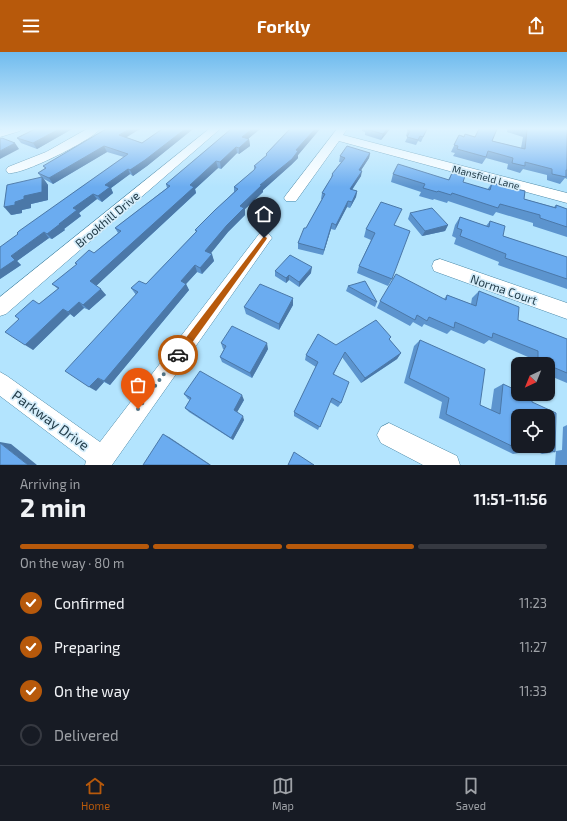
<!DOCTYPE html>
<meta charset="utf-8">
<style>
body{margin:0;font-family:"Exo 2",sans-serif;background:#20242c;color:#f1f3f6;height:100vh;display:flex;flex-direction:column;font-size:15px;white-space:nowrap}
*{box-sizing:border-box;margin:0}
p{font-size:13px;color:#9ea1a6}
.icon{flex:none;width:22px;height:22px;fill:none;stroke:currentColor;stroke-width:2;stroke-linecap:round;stroke-linejoin:round}
.map{position:relative;height:413px;overflow:hidden}
.sheet{display:flex;flex-direction:column;background:#171b24;flex:1}
.sheet>*{flex:none}
.needle{width:26px;rotate:223deg}
.buttons{position:absolute;left:511px;top:305px;display:grid;gap:8px}
.buttons a{display:grid;place-items:center;width:44px;height:44px;border-radius:8px;background:#171b24;box-shadow:0 1px 3px #0004;font-size:20px}
.pin{position:absolute;display:grid;place-items:center;width:34px;height:34px;color:#fff;margin:-41px -17px;border-radius:50% 50% 50% 0;rotate:-45deg;box-shadow:0 0 4px #0007}
.pin .icon{rotate:45deg}
.courier{position:absolute;display:grid;place-items:center;width:40px;height:40px;margin:-20px;border:3px solid #b7590b;border-radius:50%;background:#fff;color:#222;box-shadow:0 1px 5px #0007}
.summary em{font-style:normal;font-weight:700}
.summary div{display:flex;flex-direction:column-reverse}
.summary{display:flex;align-items:center;justify-content:space-between;height:68px;padding:0 20px}
h1{font-size:26px;font-weight:700;line-height:30px}
.bar{display:grid;grid-template-columns:repeat(4,1fr);gap:6px 4px;align-content:center;height:48px;padding:0 20px}
.bar i{height:5px;border-radius:3px;background:#363941}
.bar .current{background:#b7590b}
.bar p{grid-column:span 4}
ol{padding:0 20px;list-style:none}
li{display:flex;align-items:center;gap:12px;height:44px}
li p{margin-inline-start:auto}
li .icon{padding:4px;border-radius:50%;background:#b7590b;color:#fff;stroke-width:4}
li:last-child{color:#9ea1a6}
li i{width:22px;height:22px;border:2px solid #363941;border-radius:50%}
header{display:flex;justify-content:space-between;align-items:center;height:52px;padding:0 20px;background:#b7590b;color:#fff;font-size:18px;font-weight:700}
.tab-bar{display:flex;justify-content:space-around;align-items:center;height:56px;border-top:1px solid #363941;background:#171b24;font-size:11px;color:#9ea1a6}
.tab-bar a{display:grid;justify-items:center;gap:2px}
.tab-bar .current{color:#b7590b}
.map>svg:first-child{display:block}
</style>
<header><svg class="icon" aria-label="menu" viewBox="0 0 24 24"><path d="M4 6h16M4 12h16M4 18h16"/></svg>Forkly<svg class="icon" aria-label="share" viewBox="0 0 24 24"><path d="M12 15V3M7 8l5-5 5 5M5 13v7h14v-7"/></svg></header>
<div class="map">
<svg width="567" height="413" viewBox="0 0 567 413">
<rect width="100%" height="100%" fill="#b3e4fe"/>
<g fill="none" stroke-linecap="round" stroke-linejoin="round">
<defs>
<path id="minor" d="M5 77H21L20 79 0 85V78Z
M87 77H100C92 88 21 124 8 121L6 118 8 115 46 100Z
M209 77H220L6 262 0 264V245Z
M337 77H347L343 83 567 141V151L339 89 296 149H286L284 146 286 143Z
M264 180 269 182 272 186 269 190 112 413H85L86 409 0 344V320L7 324 100 390 259 182Z
M440 207 567 251V267L434 219 432 214 434 209Z
M389 371 457 404 460 413H423L381 391 377 383 381 375Z"/>
</defs>
<!-- minor casing -->
<use href="#minor" stroke="#4b88a6" stroke-width="1"/>
<!-- minor -->
<use href="#minor" fill="#fff" fill-rule="evenodd"/>
</g>
<!-- wall -->
<path fill="#5c94ce" d="M35 77H72L37 97 21 91 17 86Z
M162 77H193L147 114 133 124 130 122 111 136 113 141 102 150 97 147 79 161 81 164 64 177 65 178 52 187 49 186 17 209 21 213 0 227 18 182 17 181 124 105 107 100 53 132 44 127 48 133V148L31 152V156L22 158V161L11 163 41 125 38 121 45 116 43 114 126 85 142 91Z
M231 77H260L248 87H249L250 94 239 102 237 101 221 117 218 116 195 137 196 141 96 234 106 243 89 258 84 256 74 265 70 262 33 298 19 267 15 264 39 252 58 237 52 232 77 213 75 211 94 201 118 181 115 176 167 136 166 132Z
M289 77H320L298 103V106L291 113 263 138V140L245 157V163L228 180 211 201 214 209 202 222 197 220 186 232 189 238 110 333 104 330 96 339 136 243 131 236 146 232 196 180 195 178 234 140V135L254 118V114L266 104V102Z
M362 77H390L381 88 365 83V80L362 79Z
M408 77H427L421 90 418 89 416 93 405 90 408 84H406Z
M507 77H567V127L565 126 560 132 547 128V123L523 117 520 121 507 117 508 112 486 106 482 112 453 104 455 101 451 100 459 83 492 89 521 96 523 85 507 80Z
M370 101 369 106 361 118V124L352 138 357 139 356 145 350 156 347 155 335 178 331 177 323 203 298 197V191L322 147H321L322 141 331 126 332 122 341 110H339L340 104Z
M452 121 463 130 487 138 492 131 524 147 554 155 556 153 567 157V185L533 174V171L496 160 493 164 448 149 447 151 434 147 433 148 419 144 421 140 391 130 393 122 448 128Z
M410 161 448 173 445 179 422 184 408 167Z
M460 165 486 174 490 169 503 184 567 205V237L498 213 499 210 454 192 456 186 452 184 455 173Z
M395 173 392 227 388 234 357 221 359 214 371 188 364 185 366 177Z
M275 219 311 221 299 235 289 228 286 231 275 224Z
M348 234 377 250 375 255 346 239Z
M479 239 518 268 567 287V331L548 323V312H528V305L489 288 484 292 451 278 447 282 424 272 422 275 413 270 410 274 377 256 380 249 444 247 447 243 471 252 472 246Z
M293 253 279 278 246 262 244 255Z
M389 287 401 301 397 307 361 331 342 305 334 322 341 351 338 355 330 350 318 378 294 364V360L316 315 305 308 306 303 336 293Z
M420 288 480 353 491 358 494 337 503 332 532 350 555 400 542 402 527 394H548L518 364 524 400 513 402 439 366 442 350 404 331 414 294Z
M221 291 268 297 252 326 222 310 220 305 224 297H223Z
M184 342 244 348 237 360 244 368 233 388 189 360 185 356 190 348 188 347Z
M567 373V413H555L556 399 562 398 563 375Z"/>
<!-- shaded-wall -->
<path fill="#4b78a8" d="M59 77H72L37 97 33 91Z
M129 77H140L122 88 119 83Z
M185 77H193L147 114 133 124 130 118Z
M252 77H260L243 91 242 85Z
M315 77H320L298 103V106L291 113 263 138V140L245 157V163L228 180 207 206 205 199 240 154 260 133 296 98Z
M387 77H390L381 88 383 82Z
M249 87 250 94 239 102V96Z
M15 91 19 97 0 107V99Z
M104 94 107 100 53 132 49 126Z
M236 95 237 101 221 117 220 110Z
M370 101 369 106 358 123 359 118Z
M216 109 218 116 195 137 196 141 95 235 90 229 190 133Z
M128 117 130 122 111 136 113 141 102 150 98 144 105 133Z
M362 119 361 124 349 142 350 137Z
M42 125 48 133V148L31 152V156L22 158V161L11 163 4 155 24 144Z
M357 139 356 145 350 156 352 150Z
M93 142 97 147 79 161 81 164 64 177 65 178 52 187 47 182 59 172 73 156Z
M348 149 347 155 335 178 336 173Z
M332 171 331 177 323 203 324 198Z
M448 173 445 179 422 184 425 179Z
M44 180 49 186 17 209 21 213 0 227V218L11 204Z
M212 202 214 209 202 222 200 216Z
M195 213 197 220 186 232 189 238 110 333 104 329 181 229Z
M312 215 311 221 299 235V230Z
M289 223V228L286 231V226Z
M101 237 106 243 89 258 83 253Z
M293 246V253L279 278V272Z
M79 250 84 256 74 265 68 260Z
M63 257 70 262 33 298 25 293Z
M267 291 268 297 252 326 250 321Z
M401 301 397 307 361 331 365 326Z
M98 326 104 330 96 339 89 335Z
M242 343 244 348 236 362 234 358Z
M243 364 244 368 233 388 231 386Z
M163 382 169 385 211 413H210Z
M0 390 11 392 37 413H28L0 391Z"/>
<!-- building -->
<path fill="#6bacf0" stroke="#4b78a8" d="M35 77H59L33 91 17 86Z
M106 77H129L119 83 142 91 162 77H185L145 108 130 118 128 117 105 133 110 135 98 144 93 142 73 156 77 158 59 172H60L47 182 44 180 11 204 15 208 0 218V195L18 182 17 181 19 179 128 102 104 94 49 126 38 121 46 116 43 114Z
M231 77H252L242 85 249 87 239 96 236 95 220 110 216 109 190 133 194 135 90 229 101 237 83 253 79 250 68 260 63 257 25 293 5 280 19 267 15 264 33 248 39 252 59 236 52 232 77 212 75 211 89 198 94 201 121 179 115 176 170 134 166 132Z
M290 77H315L296 98 298 99 292 107 260 133H262L240 154 244 156 227 173 205 199 212 202 200 216 195 213 181 229 186 232 104 329 98 326 89 335 65 319 138 240 131 236 139 229 146 232 197 179 195 178 215 158 238 137 234 135 254 118 256 115 254 114 267 103 266 102Z
M366 77H387L383 82Z
M408 77H427L423 85 420 84 418 88 407 85 410 79 407 78Z
M479 77H497L492 89 525 97 527 78 522 77H567V118H566V125L552 122V117L525 110V114L512 111 513 106 488 99 486 105 457 97 458 94 454 93 459 83 464 85 465 82 475 85Z
M2 86 15 91 0 99V87Z
M347 94 370 101 359 118 362 119 350 137 357 139 352 150 348 149 336 173 332 171 324 198 298 191 304 176H306L325 142 322 141 333 123 332 122 345 106 340 104Z
M398 112 449 128 452 121 465 124 463 130 490 138 492 131 525 139 524 147 556 156V153L567 157V175L540 166V163L500 152 498 156 452 141 451 143 438 139 437 140 423 136 425 132 393 122Z
M42 125V140L24 144V147L15 150V153L4 155 7 133Z
M381 150 402 157 394 173 410 179 392 227 359 214 375 181 366 177Z
M432 156 448 173 425 179 410 161Z
M460 165 489 175 490 169 505 174 503 184 567 205V227L505 206 506 202 460 184 462 178 457 176Z
M290 203 312 215 299 230 289 223 286 226 275 219Z
M396 222 446 248 447 243 476 254 479 239 519 255 518 268 567 287V321L548 313V312H546L538 308V299L493 281 492 286 455 270 454 276 429 265 427 269 417 263 415 268 380 249Z
M365 229 377 250 348 234Z
M260 232 293 246 279 272 244 255Z
M376 268 391 285 389 287 401 301 365 326 345 300 333 322 349 330 341 351 332 346 320 375 294 360 318 310 306 303 318 282 336 293Z
M232 274 267 291 250 321 220 305 226 294 221 291Z
M420 288 485 317 480 353 500 362 503 332 518 339V342H524L532 346V350L556 361 555 400 544 394H548V364H518V394H524V400L446 362 449 346 409 326Z
M200 319 242 343 234 358 243 364 231 386 185 356 191 346 184 342Z
M163 382 210 413H143Z
M0 391 28 413H0Z
M294 400 314 413H288Z"/>
<!-- sky -->
<linearGradient id="sky" x2="0" y2="1"><stop stop-color="#6fbbee"/><stop offset="0.57" stop-color="#ddf3ff"/><stop offset="1" stop-color="#ddf3ff" stop-opacity="0"/></linearGradient>
<rect width="567" height="135" fill="url(#sky)"/>
<!-- route -->
<path fill="#b7590b" d="M264 184 267 186 266 188 181 306H175V300Z"/>
<g fill="none" stroke-linecap="round" stroke-linejoin="round">
<!-- done -->
<path stroke="#557789" stroke-width="4" stroke-dasharray="0 7.2" d="M138 357 178 303"/>
</g>
<g text-anchor="middle" dominant-baseline="central" stroke-width="3.5" stroke-linejoin="round" paint-order="stroke">
<!-- far-street labels -->
<g font-size="10" fill="#233d4a" stroke="#d5edfa">
<text transform="translate(486 125) rotate(15)">Mansfield Lane</text>
</g>
<!-- street labels -->
<g font-size="12" fill="#233d4a" stroke="#d5edfa">
<text transform="translate(107 167) rotate(-40)">Brookhill Drive</text>
<text transform="translate(504 237) rotate(19)">Norma Court</text>
</g>
<!-- near-street labels -->
<g font-size="14" fill="#233d4a" stroke="#d5edfa">
<text transform="translate(51 368) rotate(36)">Parkway Drive</text>
</g>
</g>
</svg>
<div class="buttons">
<a><svg class="needle" viewBox="-14 -14 28 28"><path d="M0-13l5 13h-10z" fill="#e53935"/><path d="M0 13l5-13h-10z" fill="#9ea1a6"/></svg></a>
<a><svg class="icon" aria-label="locate" viewBox="0 0 24 24"><circle cx="12" cy="12" r="6"/><path d="M12 2v4M12 18v4M2 12h4M18 12h4"/></svg></a>
</div>
<div class="pin" style="left:138px;top:357px;background:#ea580c"><svg class="icon" aria-label="bag" viewBox="0 0 24 24"><path d="M5 8h14l-1 12H6zM9 8a3 3 0 0 1 6 0"/></svg></div>
<div class="pin" style="left:264px;top:186px;background:#1f2937"><svg class="icon" aria-label="home" viewBox="0 0 24 24"><path d="M3 11l9-7 9 7M6 9v11h12V9"/></svg></div>
<div class="courier" style="left:178px;top:303px"><svg class="icon" aria-label="car" viewBox="0 0 24 24"><path d="M5 17H2v-5l4-1 3-4h7l3 4 3 1v5h-3M9 17h6M6 11h13"/><circle cx="7" cy="17" r="2"/><circle cx="17" cy="17" r="2"/></svg></div>
</div>
<section class="sheet">
<div class="summary"><div><h1>2 min</h1><p>Arriving in</p></div><em>11:51–11:56</em></div>
<div class="bar"><i class="current"></i><i class="current"></i><i class="current"></i><i></i><p>On the way · 80 m</p></div>
<ol>
<li><svg class="icon" aria-label="check" viewBox="0 0 24 24"><path d="M5 12l5 5 9-10"/></svg>Confirmed<p>11:23</p></li>
<li><svg class="icon" aria-label="check" viewBox="0 0 24 24"><path d="M5 12l5 5 9-10"/></svg>Preparing<p>11:27</p></li>
<li><svg class="icon" aria-label="check" viewBox="0 0 24 24"><path d="M5 12l5 5 9-10"/></svg>On the way<p>11:33</p></li>
<li><i></i>Delivered</li>
</ol>
</section>
<nav class="tab-bar">
<a class="current"><svg class="icon" aria-label="home" viewBox="0 0 24 24"><path d="M3 11l9-7 9 7M6 9v11h12V9"/></svg>Home</a>
<a><svg class="icon" aria-label="map" viewBox="0 0 24 24"><path d="M3 6l6-2 6 2 6-2v14l-6 2-6-2-6 2zM9 4v14M15 6v14"/></svg>Map</a>
<a><svg class="icon" aria-label="saved" viewBox="0 0 24 24"><path d="M7 4h10v16l-5-4-5 4z"/></svg>Saved</a>
</nav>
